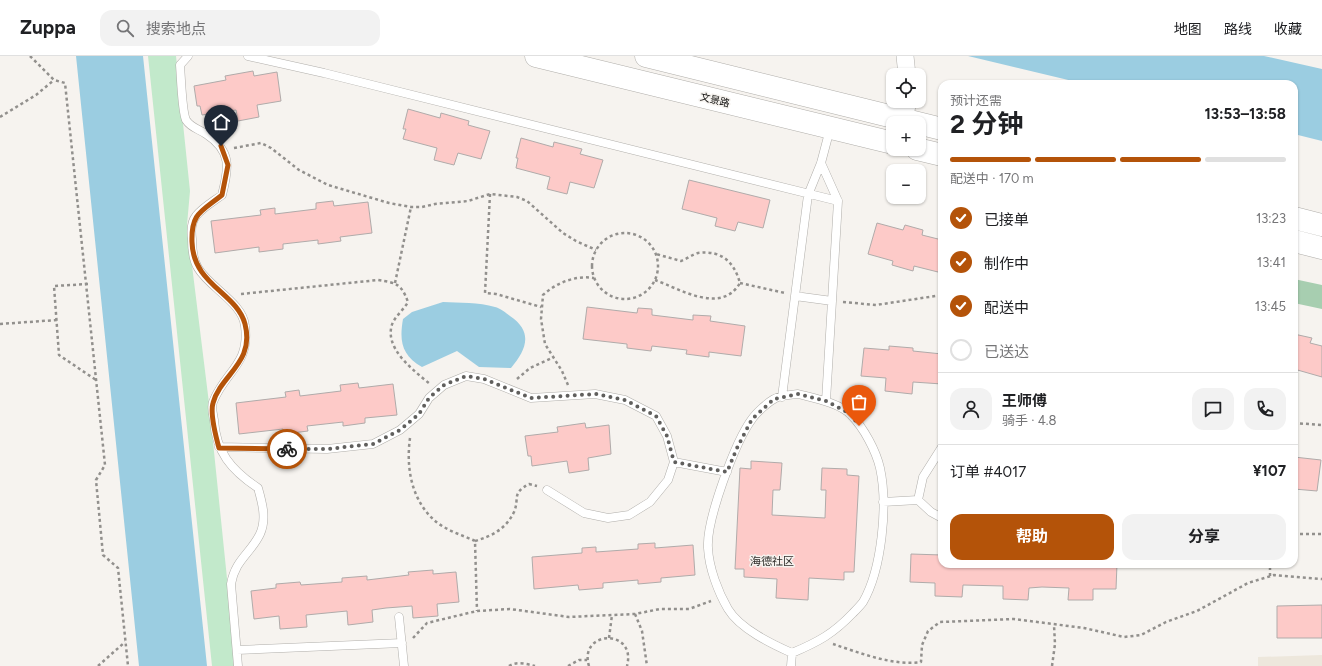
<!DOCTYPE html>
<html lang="zh">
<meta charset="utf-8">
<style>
body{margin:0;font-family:Figtree,"Noto Sans SC",sans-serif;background:#f2f2f2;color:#202124;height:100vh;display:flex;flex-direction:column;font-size:15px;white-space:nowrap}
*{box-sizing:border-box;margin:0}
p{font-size:13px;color:#757577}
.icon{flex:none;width:22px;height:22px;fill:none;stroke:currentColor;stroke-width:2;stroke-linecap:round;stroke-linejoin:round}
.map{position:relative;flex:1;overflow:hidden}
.sheet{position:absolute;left:938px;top:24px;width:360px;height:488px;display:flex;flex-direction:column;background:#fff;border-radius:12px;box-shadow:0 1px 3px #0004}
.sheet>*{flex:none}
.fabs{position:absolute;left:886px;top:12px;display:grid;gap:8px}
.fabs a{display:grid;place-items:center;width:40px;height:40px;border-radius:8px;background:#fff;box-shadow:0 1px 3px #0004;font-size:20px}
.pin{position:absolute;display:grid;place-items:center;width:34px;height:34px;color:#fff;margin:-41px -17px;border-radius:50% 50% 50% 0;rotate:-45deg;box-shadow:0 0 4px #0007}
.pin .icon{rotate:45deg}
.courier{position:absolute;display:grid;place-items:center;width:40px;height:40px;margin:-20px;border:3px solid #b45309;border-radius:50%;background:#fff;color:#222;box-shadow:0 1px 5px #0007}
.head em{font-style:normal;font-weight:700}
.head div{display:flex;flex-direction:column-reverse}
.head{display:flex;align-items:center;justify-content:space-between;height:68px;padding:0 12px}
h1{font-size:26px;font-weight:700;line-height:30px}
.bar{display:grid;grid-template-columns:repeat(4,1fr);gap:6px 4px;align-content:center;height:48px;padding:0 12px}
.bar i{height:5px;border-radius:3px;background:#e0e0e0}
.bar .on{background:#b45309}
.bar p{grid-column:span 4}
.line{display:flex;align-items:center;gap:10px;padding:0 12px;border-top:1px solid #e0e0e0}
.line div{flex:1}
.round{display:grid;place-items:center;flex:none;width:42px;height:42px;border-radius:12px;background:#f2f2f2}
ol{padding:0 12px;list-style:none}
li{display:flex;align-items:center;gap:12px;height:44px}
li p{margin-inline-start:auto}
li .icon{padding:4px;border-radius:50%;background:#b45309;color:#fff;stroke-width:4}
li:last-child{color:#757577}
li i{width:22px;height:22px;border:2px solid #e0e0e0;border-radius:50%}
.primary-button{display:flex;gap:8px;margin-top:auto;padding:8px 12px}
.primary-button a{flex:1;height:46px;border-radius:12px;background:#b45309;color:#fff;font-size:16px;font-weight:700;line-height:46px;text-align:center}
.primary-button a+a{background:#f2f2f2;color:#202124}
header{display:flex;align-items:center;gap:24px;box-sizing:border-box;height:56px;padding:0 20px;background:#fff;border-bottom:1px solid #e0e0e0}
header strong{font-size:19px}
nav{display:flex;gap:22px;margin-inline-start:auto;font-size:14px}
.search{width:280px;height:36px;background:#f2f2f2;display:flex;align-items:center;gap:10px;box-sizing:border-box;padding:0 14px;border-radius:12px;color:#757577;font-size:15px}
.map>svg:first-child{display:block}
</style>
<header>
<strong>Zuppa</strong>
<div class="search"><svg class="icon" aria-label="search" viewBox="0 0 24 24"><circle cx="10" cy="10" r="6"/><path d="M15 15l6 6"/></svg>搜索地点</div>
<nav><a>地图</a><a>路线</a><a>收藏</a></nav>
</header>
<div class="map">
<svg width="1322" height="610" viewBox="0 0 1322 610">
<rect width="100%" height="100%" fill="#f6f3ef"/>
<!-- built -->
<path fill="#ede7dc" d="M1322 599V610H1258V601Z"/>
<!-- green -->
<path fill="#c2e9cb" d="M148 0H176L190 135 187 169 209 347 236 610H212Z"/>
<!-- forest -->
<path fill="#a7ceb0" d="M1294 223 1322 229V253L1294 247Z"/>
<!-- water -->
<path fill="#9bcde1" d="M76 0H143L207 610H139Z
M968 0H1264L1322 13V85L1294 78V28H1085Z
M443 246C459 247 479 246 495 251 500 252 506 257 510 260 534 276 526 294 511 312L479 311 457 295 422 311C402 299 399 286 403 263L412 256Z"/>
<!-- building -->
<path fill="#fdcac8" stroke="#b0abaa" d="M253 15 254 20 277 16 281 45 257 49 259 61 238 65 236 54 202 59 200 50H197L194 30 226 24 225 20Z
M408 53 440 62 441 57 469 65 468 69 490 75 481 103 458 97 454 109 434 104 437 92 403 83 406 73H403Z
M521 82 553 91 554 86 582 93 580 98 603 104 594 132 570 126 567 138 547 133 550 121 516 112 518 102H516Z
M689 124 770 144 763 172 738 166 735 175 715 170 717 162 682 153Z
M333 145 334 150 368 146 372 177 340 181 341 185 318 188V184L283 188V193L259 196V191L215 197 211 165 261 159 260 154 275 152V158L316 153V147Z
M877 167 903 174 905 169 923 174 922 179 942 184V217L914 210 913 215 892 209 893 205 868 198Z
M587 251 637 257 638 252 652 253V259L693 264V259L711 260 710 265 745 270 741 300 709 296V301L686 298 687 294 652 290 651 295 627 292V288L583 283Z
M1294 278 1312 282 1310 287 1322 290V321L1294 313Z
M889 290 913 292V295L942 298V328L913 326 912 338 885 335 886 322 861 320 864 292 889 294Z
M358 327 359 332 393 328 397 359 365 362V367L343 370V366L307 370 308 375 284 378 283 373 239 378 236 347 286 341 285 336 299 334 300 340 341 335 340 329Z
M585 367 586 372 609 369 611 398 588 402 589 414 569 417 567 405 532 410 531 400H528L525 380 558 376 557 371Z
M1294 401 1321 404 1317 435 1294 433Z
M751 405 782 407 780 434H773L772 459 825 462 826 434H821L822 412 847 413V419L859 420 854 516H844V524L809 522 808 544 776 542 777 523 744 521V513H735L740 412 751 413Z
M655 487V492L693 489 695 519 661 522V526L638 528V524L603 527V532L579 534 578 529 534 533 532 501 582 497V492L596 491V496L638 493V488Z
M911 498 942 499V508H1117L1116 533H1093V544H1068L1069 532 1042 531 1029 532 1028 544 1003 543V530L963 529 962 541 935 540V527L910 526Z
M433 514V518L456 516 459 546 437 548 438 560 413 562 412 550 386 552 372 554 373 566 348 569 347 555 306 559 307 571 280 573 279 560 254 563 251 535 276 532V528L300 526 301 529 342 526V522L367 520V524L409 519 408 516Z
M1322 549V582H1277V550Z"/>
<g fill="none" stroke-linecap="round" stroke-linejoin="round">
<defs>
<path id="service" d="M188 0 180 9C181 21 182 56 186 64 191 72 199 73 206 78 232 95 229 112 222 139 214 145 202 152 196 160 191 166 191 175 192 183 192 193 193 204 198 212 210 232 243 247 245 270 250 309 225 315 213 346 211 351 213 358 214 364 216 396 231 414 258 432 262 446 267 463 260 478 251 497 235 504 231 528L238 610
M248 0 324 17 838 145
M821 107 838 145 826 345
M795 240 832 245
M798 338C813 342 840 347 851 359 864 372 876 395 880 412 888 449 882 513 863 546 860 550 856 554 853 557 833 578 818 586 792 597 772 588 740 573 728 553 718 536 709 512 708 492 706 465 735 386 752 363 756 357 767 347 774 343 780 339 791 339 798 338Z
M782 341 808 139 821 107 830 73
M219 391 327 393 373 388 400 374 419 358 429 342 444 329 466 320 484 323 531 342 595 338 625 344 656 360 667 380 674 406
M547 434 584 457 608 462 629 459 650 446 668 424 674 406 727 416
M918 444 923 421 942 391
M883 446 918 444 931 456 942 462
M399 561 404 610
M237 594 402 587
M791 610 792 597"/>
<path id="minor" d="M905 0 907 19
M904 63 908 45"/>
<path id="secondary" d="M536 0 893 87
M646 0 942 73
M917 93 942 99
M1294 162 1322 169
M1294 185 1322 192"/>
</defs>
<!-- service casing -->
<use href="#service" stroke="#b0aeaa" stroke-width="9"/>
<!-- minor casing -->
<use href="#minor" stroke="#b0aeaa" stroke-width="18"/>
<!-- secondary casing -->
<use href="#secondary" stroke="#b0aeaa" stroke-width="23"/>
<!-- path -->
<path stroke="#92908d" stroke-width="2.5" stroke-dasharray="3 3" stroke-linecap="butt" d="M30 0 54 24 65 27 105 409 96 424 103 499 118 512 128 610
M0 61 36 39 54 24
M234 92 261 87 271 92 299 114 328 129 389 147 411 151H422L435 148 468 145 490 138 517 141 527 145 563 177 576 185 596 194
M490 138 485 237 496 238 541 251
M592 210a33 33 0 1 1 66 0a33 33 0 1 1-66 0Z
M655 224C680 233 721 259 740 227 734 206 722 194 698 197 693 198 687 203 681 205L656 198
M395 227 411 151
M740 227 785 237
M88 228 54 230 59 299 96 324
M241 238 378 224C396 227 401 227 408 246 404 253 397 259 393 266 382 291 413 314 430 328
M843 246 876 249 942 239
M0 268 57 264
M517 323 530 312 554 301
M568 329 562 315 545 288 541 263 543 239C556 227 575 219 594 222
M1294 367 1322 369
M410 382C406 411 411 443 434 464 445 474 462 479 475 485L477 555
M1294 478H1322
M475 485C492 480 506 473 514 456 520 441 511 438 529 428L537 430
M1270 520V508
M635 558 642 575 647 610
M413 582 427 567 477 555 510 553 569 561 590 560 635 558 660 553H689L711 545
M609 582 612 559
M833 588C860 597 893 610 921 606L922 589 928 575 940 566 1014 563 1084 572 1124 581 1141 579 1166 566 1197 555 1248 527 1274 519 1322 523
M98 610 125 586
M509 610C516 605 527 608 535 610
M568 610 579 604H587
M589 610C578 574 637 572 627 610
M1052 610 1055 588 1054 569"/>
<!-- service -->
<use href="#service" stroke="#fff" stroke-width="8"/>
<!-- minor -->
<use href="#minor" stroke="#fff" stroke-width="17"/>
<!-- secondary -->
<use href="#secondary" stroke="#fff" stroke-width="22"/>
</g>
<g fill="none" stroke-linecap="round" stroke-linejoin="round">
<!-- done -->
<path stroke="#605f5d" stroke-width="4" stroke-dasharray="0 7.2" d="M287 393H327L373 388 400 374 419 358 429 342 444 329 466 320 484 323 531 342 596 338 625 344 656 360 667 380 674 406 727 416 737 392 752 363 774 343 798 338 826 345 851 358 859 370"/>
<!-- route -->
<path stroke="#b45309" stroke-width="5" d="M221 90 228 109 222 139C201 156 191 157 192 186 193 229 237 237 245 268 255 307 221 318 213 347 210 357 216 381 219 392L287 393"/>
</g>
<g text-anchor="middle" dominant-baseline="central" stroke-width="3" stroke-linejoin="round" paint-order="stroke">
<!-- street labels -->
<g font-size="10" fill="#100f0e" stroke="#f6f3ef">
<text transform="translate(715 44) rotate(14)">文景路</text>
</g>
<!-- neighbourhood labels -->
<g font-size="11" fill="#2f2d2a" stroke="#f6f3ef">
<text x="772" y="505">海德社区</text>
</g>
</g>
</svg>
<div class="fabs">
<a><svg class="icon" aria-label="locate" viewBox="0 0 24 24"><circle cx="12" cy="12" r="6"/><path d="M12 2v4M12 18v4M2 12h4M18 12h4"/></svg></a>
<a>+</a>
<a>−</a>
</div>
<div class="pin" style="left:859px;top:370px;background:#ea580c"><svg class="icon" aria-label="bag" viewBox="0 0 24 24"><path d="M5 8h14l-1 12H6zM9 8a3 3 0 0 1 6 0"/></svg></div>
<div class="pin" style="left:221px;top:90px;background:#1f2937"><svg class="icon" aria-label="home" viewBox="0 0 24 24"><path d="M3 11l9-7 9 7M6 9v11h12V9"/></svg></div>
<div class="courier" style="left:287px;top:393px"><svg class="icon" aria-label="bike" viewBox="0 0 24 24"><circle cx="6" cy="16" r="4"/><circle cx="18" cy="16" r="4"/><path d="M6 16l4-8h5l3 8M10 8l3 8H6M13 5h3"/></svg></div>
<section class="sheet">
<div class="head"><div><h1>2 分钟</h1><p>预计还需</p></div><em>13:53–13:58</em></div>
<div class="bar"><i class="on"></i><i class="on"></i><i class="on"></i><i></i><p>配送中 · 170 m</p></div>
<ol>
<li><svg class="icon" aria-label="check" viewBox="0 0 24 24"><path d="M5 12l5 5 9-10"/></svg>已接单<p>13:23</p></li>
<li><svg class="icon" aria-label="check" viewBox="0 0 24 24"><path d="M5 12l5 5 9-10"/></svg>制作中<p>13:41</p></li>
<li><svg class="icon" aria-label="check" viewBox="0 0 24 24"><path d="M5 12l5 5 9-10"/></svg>配送中<p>13:45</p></li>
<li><i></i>已送达</li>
</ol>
<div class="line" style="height:72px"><a class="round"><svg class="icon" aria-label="person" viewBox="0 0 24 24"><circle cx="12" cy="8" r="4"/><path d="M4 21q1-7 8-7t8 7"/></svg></a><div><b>王师傅</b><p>骑手 · 4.8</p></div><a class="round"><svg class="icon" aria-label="chat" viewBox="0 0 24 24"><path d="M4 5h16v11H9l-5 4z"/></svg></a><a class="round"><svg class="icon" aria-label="phone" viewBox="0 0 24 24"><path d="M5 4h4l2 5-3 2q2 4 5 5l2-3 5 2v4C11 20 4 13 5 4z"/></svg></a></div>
<div class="line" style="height:52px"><div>订单 #4017</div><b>¥107</b></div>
<div class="primary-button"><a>帮助</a><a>分享</a></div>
</section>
</div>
